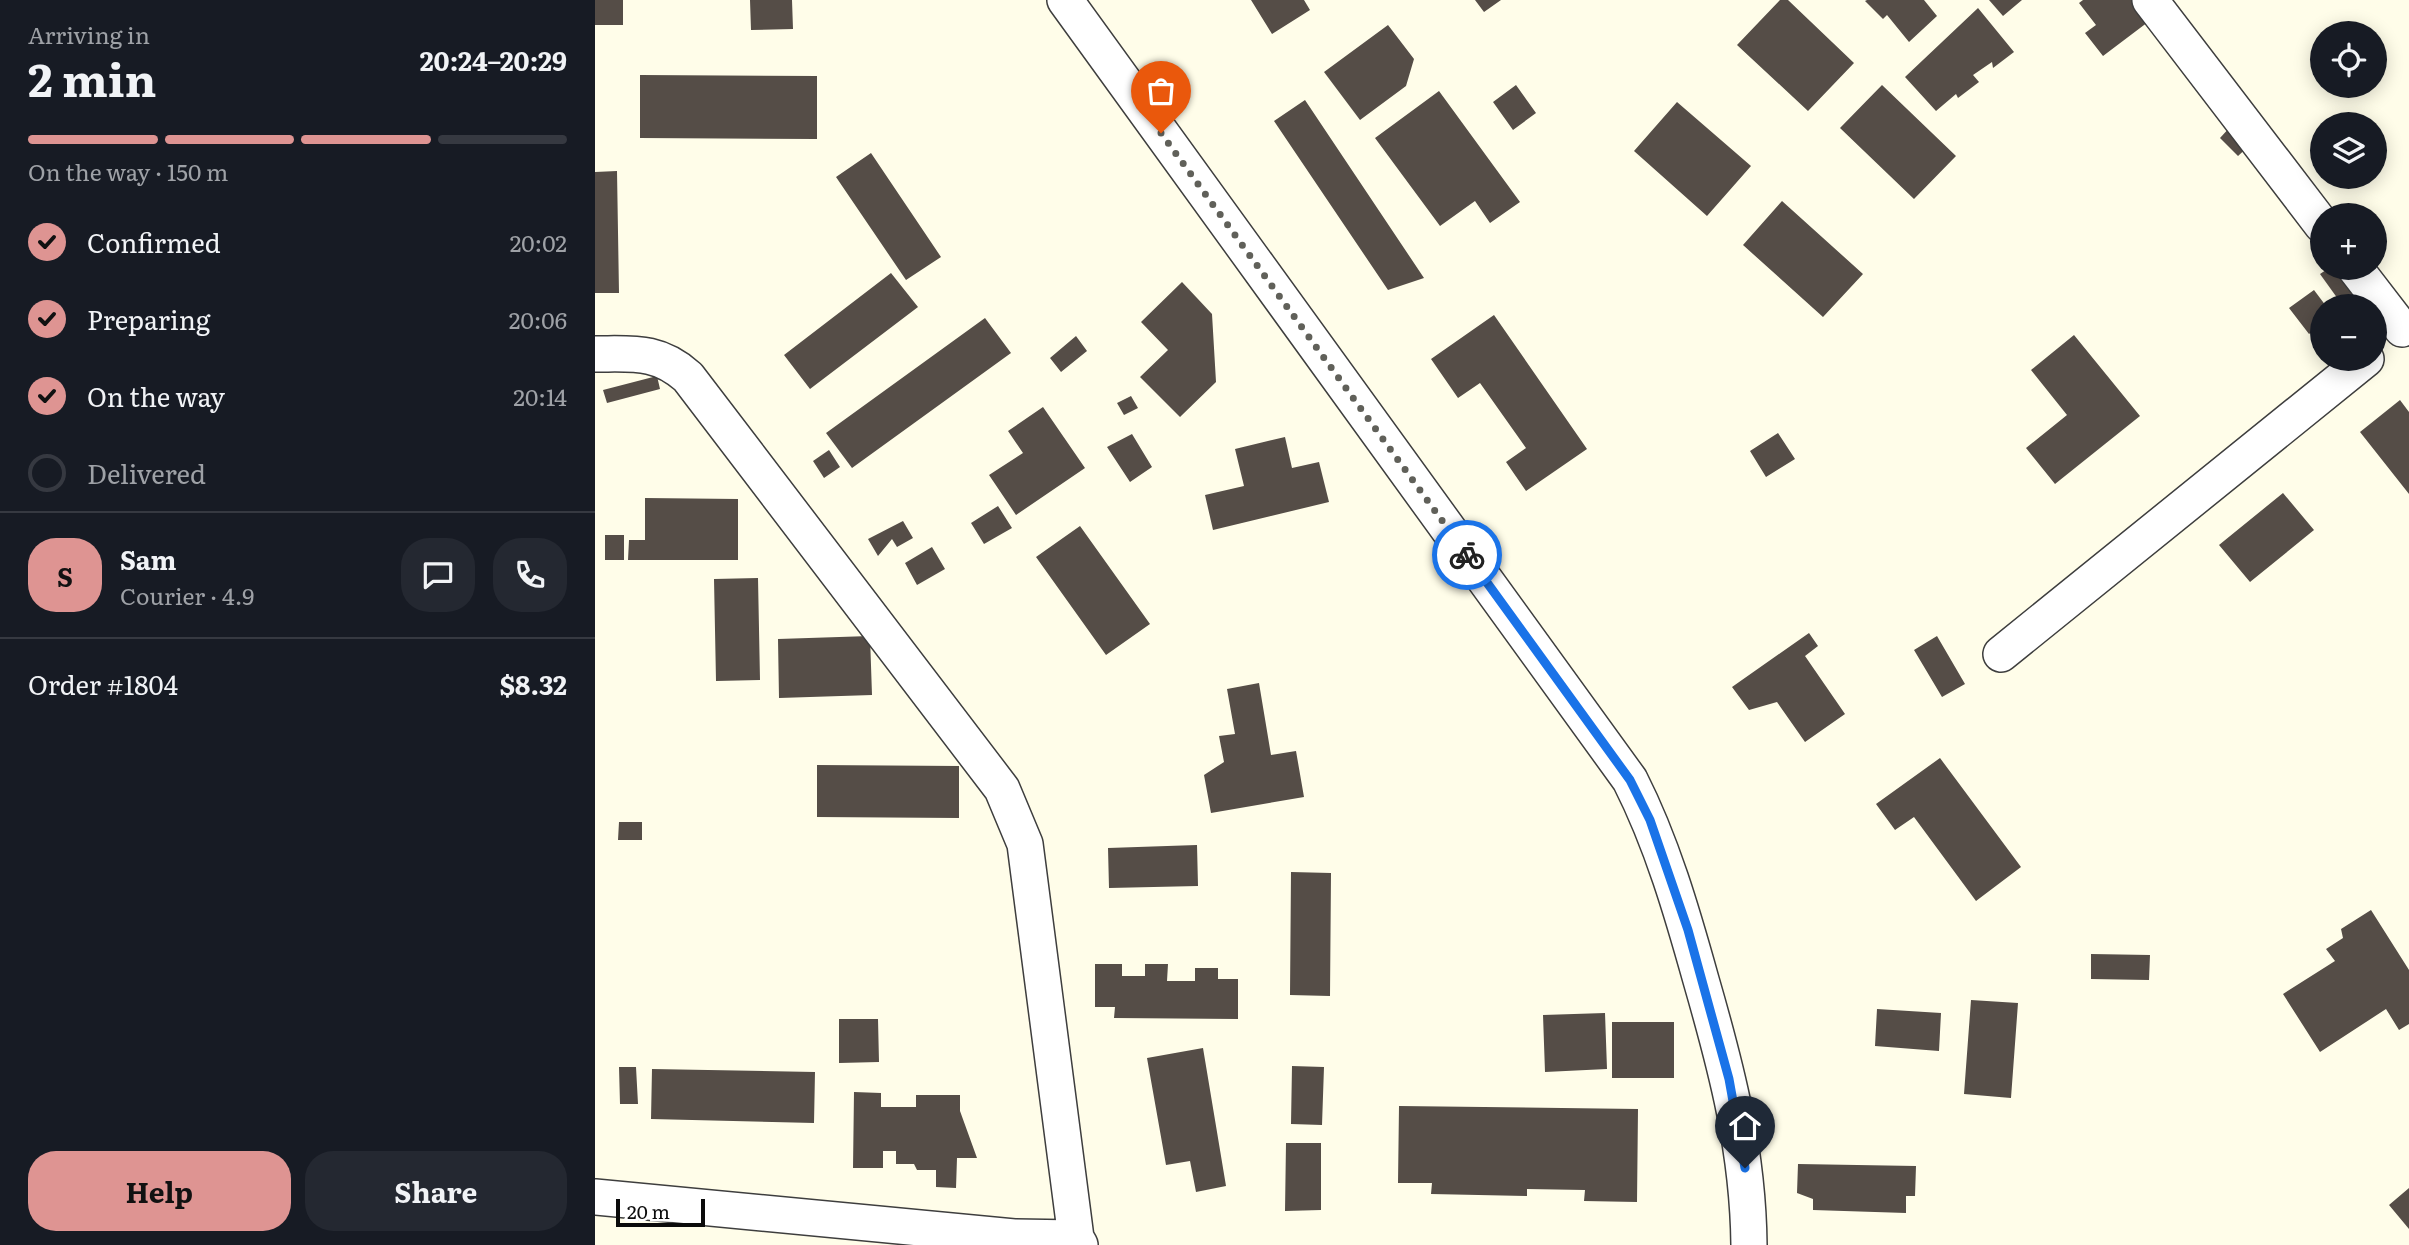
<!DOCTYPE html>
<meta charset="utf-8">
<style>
body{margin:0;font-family:Literata,serif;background:#242831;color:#f1f3f6;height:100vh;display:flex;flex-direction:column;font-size:26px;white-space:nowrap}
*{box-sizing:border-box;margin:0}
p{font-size:23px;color:#9ea1a6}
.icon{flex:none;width:38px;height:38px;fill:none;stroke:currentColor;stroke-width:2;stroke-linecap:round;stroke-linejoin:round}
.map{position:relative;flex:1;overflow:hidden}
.drawer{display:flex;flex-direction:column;background:#171b24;width:595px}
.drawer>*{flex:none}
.tools{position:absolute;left:1715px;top:21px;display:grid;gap:14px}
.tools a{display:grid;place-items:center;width:77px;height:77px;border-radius:50%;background:#171b24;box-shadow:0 4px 18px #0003;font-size:35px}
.scale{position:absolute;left:21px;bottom:18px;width:89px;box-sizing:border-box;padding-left:7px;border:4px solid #0b0b0b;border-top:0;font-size:19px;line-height:24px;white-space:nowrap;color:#0b0b0b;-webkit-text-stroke:5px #fff;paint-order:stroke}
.pin{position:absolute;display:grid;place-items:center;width:60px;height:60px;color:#fff;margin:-72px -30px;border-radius:50% 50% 50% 0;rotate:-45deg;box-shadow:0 0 7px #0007}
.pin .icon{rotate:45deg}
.courier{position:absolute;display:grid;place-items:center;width:70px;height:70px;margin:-35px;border:5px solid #1a73e8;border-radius:50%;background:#fff;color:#222;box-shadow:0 2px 9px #0007}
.summary em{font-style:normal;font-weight:700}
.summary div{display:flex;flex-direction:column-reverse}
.summary{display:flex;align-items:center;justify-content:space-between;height:119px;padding:0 28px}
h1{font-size:46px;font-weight:700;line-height:52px}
.bar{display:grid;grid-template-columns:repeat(4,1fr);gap:10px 7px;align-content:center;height:84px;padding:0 28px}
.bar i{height:9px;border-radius:5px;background:#363941}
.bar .selected{background:#de9492}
.bar p{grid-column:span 4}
.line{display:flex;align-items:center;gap:18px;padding:0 28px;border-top:2px solid #363941}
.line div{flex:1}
.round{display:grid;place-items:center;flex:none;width:74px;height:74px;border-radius:28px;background:#242831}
ol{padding:0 28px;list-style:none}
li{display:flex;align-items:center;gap:21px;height:77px}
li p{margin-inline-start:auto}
li .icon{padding:7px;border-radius:50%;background:#de9492;color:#111;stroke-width:4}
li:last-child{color:#9ea1a6}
li i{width:38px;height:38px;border:4px solid #363941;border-radius:50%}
.primary-button{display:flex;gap:14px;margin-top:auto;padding:14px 28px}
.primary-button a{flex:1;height:80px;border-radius:28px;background:#de9492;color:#111;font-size:28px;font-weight:700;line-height:80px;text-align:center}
.primary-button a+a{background:#242831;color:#f1f3f6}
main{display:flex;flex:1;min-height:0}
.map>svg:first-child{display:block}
</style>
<main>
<section class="drawer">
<div class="summary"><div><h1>2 min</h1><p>Arriving in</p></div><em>20:24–20:29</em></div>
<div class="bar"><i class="selected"></i><i class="selected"></i><i class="selected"></i><i></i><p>On the way · 150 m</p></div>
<ol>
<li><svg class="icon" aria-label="check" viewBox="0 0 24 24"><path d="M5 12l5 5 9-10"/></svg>Confirmed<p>20:02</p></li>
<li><svg class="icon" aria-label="check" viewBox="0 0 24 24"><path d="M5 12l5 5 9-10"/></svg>Preparing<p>20:06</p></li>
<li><svg class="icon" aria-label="check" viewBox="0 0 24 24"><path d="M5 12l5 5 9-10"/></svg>On the way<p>20:14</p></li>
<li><i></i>Delivered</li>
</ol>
<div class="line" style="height:126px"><b class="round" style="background:#de9492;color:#111">S</b><div><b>Sam</b><p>Courier · 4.9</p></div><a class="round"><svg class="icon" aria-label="chat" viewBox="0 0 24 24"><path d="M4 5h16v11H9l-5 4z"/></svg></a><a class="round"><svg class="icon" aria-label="phone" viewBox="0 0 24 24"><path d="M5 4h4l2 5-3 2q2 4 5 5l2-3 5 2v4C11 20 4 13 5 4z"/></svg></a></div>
<div class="line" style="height:91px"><div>Order #1804</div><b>$8.32</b></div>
<div class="primary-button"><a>Help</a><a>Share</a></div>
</section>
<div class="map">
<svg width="1814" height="1245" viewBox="0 0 1814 1245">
<rect width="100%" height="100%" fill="#fffde9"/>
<!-- building -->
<path fill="#554d47" d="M0 0H28V25H0Z
M155 0H197L198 29 156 30Z
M656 0H709L715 10 677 34Z
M880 0H906L889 12Z
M1185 0H1193L1259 63 1213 111 1142 45Z
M1272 0H1329L1342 16 1314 42 1292 15 1288 19 1270 1Z
M1394 0H1427L1408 16Z
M1488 0H1536L1553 22 1508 56 1490 33 1501 25 1484 3Z
M1383 8 1419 52 1398 68 1397 62 1378 75 1384 82 1363 98 1361 94 1341 111 1310 77Z
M793 25 819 59 811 86 765 120 729 72Z
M45 75 222 76V139L45 138Z
M921 85 941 113 918 130 898 102Z
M1287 85 1361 156 1319 199 1245 128Z
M844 91 925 202 895 223 880 201 845 226 780 138Z
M710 100 829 278 793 290 679 121Z
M1082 102 1156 166 1112 216 1039 151Z
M1636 126 1655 145 1643 156 1625 138Z
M276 153 346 257 311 280 241 177Z
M22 171 24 293H0V172Z
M1187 201 1268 274 1228 317 1148 245Z
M1734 268H1750L1768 294 1748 306 1725 274Z
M296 273 323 307 215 389 189 355Z
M587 282 617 314 621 382 585 417 545 377 573 350 546 322Z
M1719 290 1731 306H1727V324L1714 334 1694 308Z
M899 315 992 449 931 491 911 462 931 448 885 383 863 398 836 359Z
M390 318 416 353 257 468 231 433Z
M1479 335 1545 416 1460 484 1431 448 1472 415 1436 370Z
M481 336 492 351 466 372 455 358Z
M62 376 65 389 12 403 8 390Z
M536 396 543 408 529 415 522 403Z
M1805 400 1814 412V494L1765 432Z
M448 407 490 468 421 515 394 475 428 453 413 431Z
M1183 433 1200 459 1171 477 1155 451Z
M537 434 557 467 535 482 512 447Z
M690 437 697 468 724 462 734 502 618 530 610 495 649 486 640 449Z
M234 450 245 467 229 478 218 461Z
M1688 493 1719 530 1655 582 1624 545Z
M50 498 143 499V560H33L34 540H50Z
M403 506 417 528 389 544 376 523Z
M308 521 318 538 302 547 297 539 283 556 273 539Z
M485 526 555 624 511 655 441 557Z
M10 535H29V560H10Z
M337 547 350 569 322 585 310 563Z
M163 578 165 680 121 681 119 579Z
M1214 633 1223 646 1210 656 1250 714 1210 742 1182 702 1154 710 1137 687Z
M275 636 277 695 184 698 183 639Z
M1342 636 1370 684 1347 697 1319 650Z
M664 683 676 755 701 751 709 797 616 813 609 775 629 762 624 736 640 734 632 689Z
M1345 758 1426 867 1381 901 1319 817 1300 830 1281 804Z
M222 765 364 766V818L222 817Z
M24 822H47V840H23Z
M602 845 603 886 514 888 513 848Z
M696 872 736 873 735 996 695 995Z
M1776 910 1814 970V1024L1804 1030 1791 1009 1725 1052 1688 994 1740 961 1731 949 1748 938 1746 929Z
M1496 954 1555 955 1554 980 1496 979Z
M500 964H527V976H550V964H573L572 981H600V968H623V979H643V1019L519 1018 520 1007H500Z
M1376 1000 1423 1003 1416 1098 1369 1094Z
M1282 1009 1346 1013 1344 1051 1280 1046Z
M1010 1013 1012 1069 950 1072 948 1015Z
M244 1019H283L284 1062 244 1063Z
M1017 1022H1079V1078H1017Z
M608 1048 631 1186 601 1192 595 1161 571 1165 552 1058Z
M697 1066 729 1067 727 1125 696 1124Z
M24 1067H41L43 1104H25Z
M57 1069 220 1072 219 1123 56 1119Z
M259 1092 286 1093V1107H321V1095H365V1111L382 1158H362L361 1188 341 1187V1170H322L319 1164H301V1151H288V1168H258Z
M804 1106 1043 1109 1042 1202 989 1201 990 1190 932 1189V1196L836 1194 837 1183H803Z
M691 1143H726V1210L690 1211Z
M1203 1164 1321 1166 1320 1196H1311V1213L1218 1210V1199L1202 1193Z
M1814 1188V1229L1794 1205Z"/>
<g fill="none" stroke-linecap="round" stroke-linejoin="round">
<defs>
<path id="minor" d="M470 0 1035 780C1067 843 1087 912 1106 980 1132 1070 1153 1151 1154 1245
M1555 0 1727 225
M1760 268 1807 329
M0 354C38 354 63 350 93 377L407 789 430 844 481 1238 485 1245
M1406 654 1771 359
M0 1197 419 1237 481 1238"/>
</defs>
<!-- minor casing -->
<use href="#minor" stroke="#3e3e3e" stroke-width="38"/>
<!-- minor -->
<use href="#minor" stroke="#fff" stroke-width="35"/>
</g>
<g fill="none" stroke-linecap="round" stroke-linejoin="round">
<!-- done -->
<path stroke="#606059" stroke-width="7" stroke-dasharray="0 12.6" d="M566 133 872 555"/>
<!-- route -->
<path stroke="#1a73e8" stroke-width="9" d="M872 555 1035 780 1055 820 1093 930 1134 1079 1150 1168"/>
</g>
</svg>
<div class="tools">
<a><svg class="icon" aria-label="locate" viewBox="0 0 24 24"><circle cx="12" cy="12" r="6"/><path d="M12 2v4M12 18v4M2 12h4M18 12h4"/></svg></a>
<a><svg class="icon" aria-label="layers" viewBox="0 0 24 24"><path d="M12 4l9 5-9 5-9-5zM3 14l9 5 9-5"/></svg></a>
<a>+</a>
<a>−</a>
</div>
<div class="scale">20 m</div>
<div class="pin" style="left:566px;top:133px;background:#ea580c"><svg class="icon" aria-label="bag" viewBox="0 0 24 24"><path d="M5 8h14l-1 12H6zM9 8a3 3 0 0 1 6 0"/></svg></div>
<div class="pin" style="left:1150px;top:1168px;background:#1f2937"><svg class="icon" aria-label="home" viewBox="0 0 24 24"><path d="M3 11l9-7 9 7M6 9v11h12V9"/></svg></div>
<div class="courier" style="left:872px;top:555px"><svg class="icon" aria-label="bike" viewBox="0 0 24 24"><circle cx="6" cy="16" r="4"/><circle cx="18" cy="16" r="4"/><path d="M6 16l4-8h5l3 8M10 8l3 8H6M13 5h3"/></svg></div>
</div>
</main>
